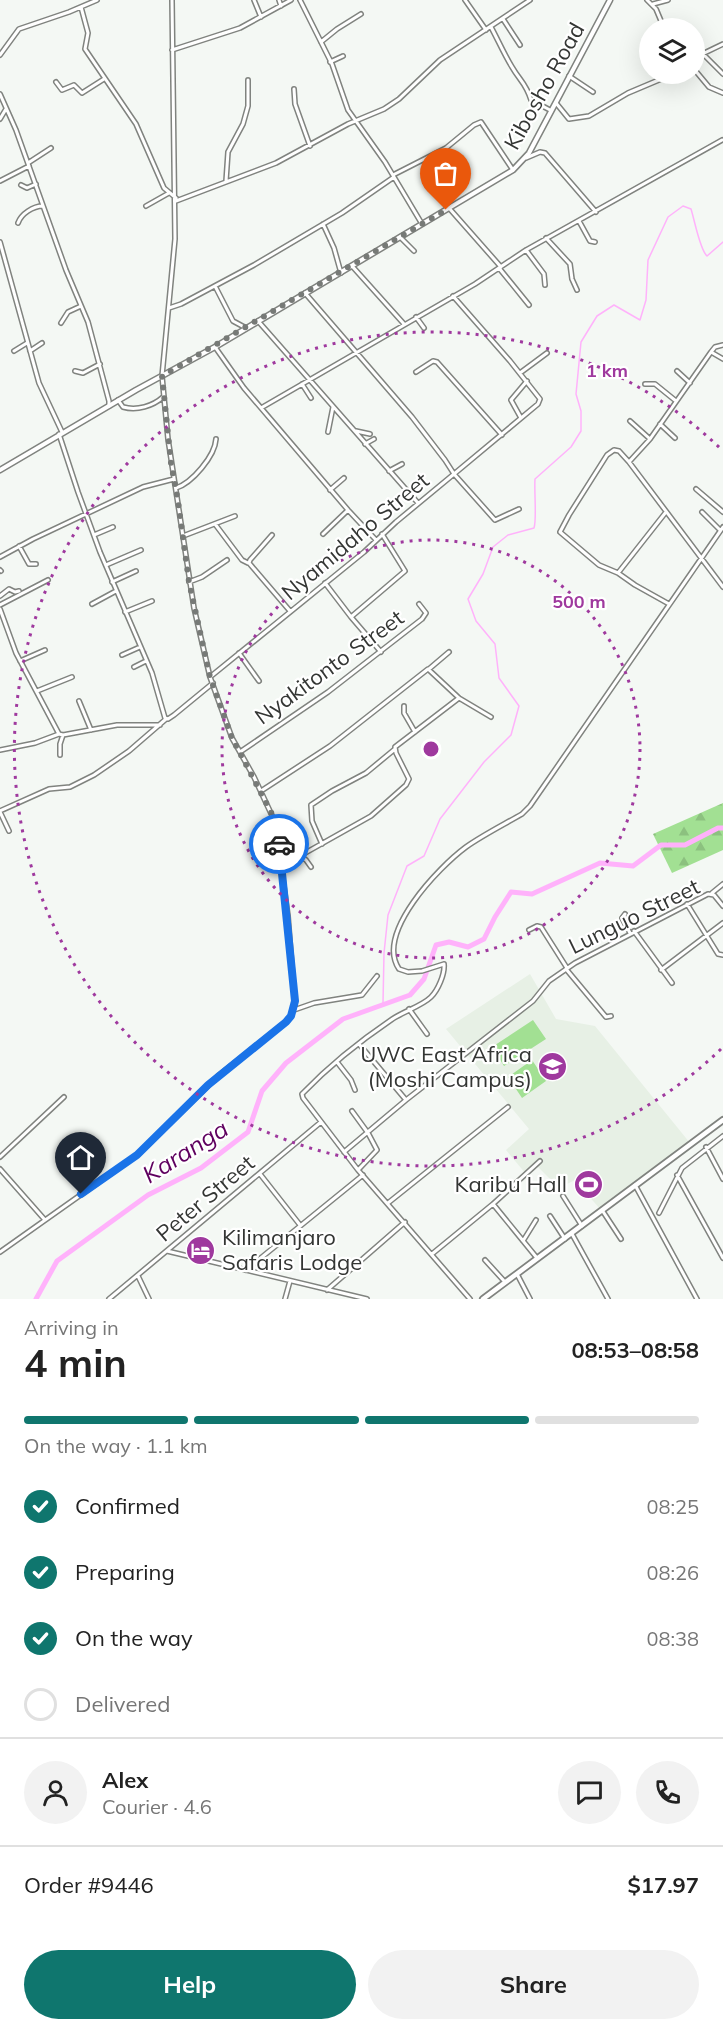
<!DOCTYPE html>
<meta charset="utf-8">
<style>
body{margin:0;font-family:Mulish,sans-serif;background:#f2f2f2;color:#222;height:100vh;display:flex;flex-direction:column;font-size:22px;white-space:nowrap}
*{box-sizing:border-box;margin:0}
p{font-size:20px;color:#767676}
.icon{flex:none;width:33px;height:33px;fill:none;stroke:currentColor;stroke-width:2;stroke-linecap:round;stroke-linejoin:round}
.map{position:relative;height:1299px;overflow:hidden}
.sheet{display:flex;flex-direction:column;background:#fff;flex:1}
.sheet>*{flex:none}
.tools{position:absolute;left:639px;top:18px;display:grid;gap:12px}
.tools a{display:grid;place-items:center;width:66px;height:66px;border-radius:50%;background:#fff;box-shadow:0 6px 24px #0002;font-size:30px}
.pin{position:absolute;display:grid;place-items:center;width:51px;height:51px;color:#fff;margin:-62px -26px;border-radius:50% 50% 50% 0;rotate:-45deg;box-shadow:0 0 6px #0007}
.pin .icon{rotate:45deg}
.courier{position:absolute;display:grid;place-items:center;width:60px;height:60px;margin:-30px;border:4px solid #1a73e8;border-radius:50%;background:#fff;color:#222;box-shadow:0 2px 8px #0007}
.headline em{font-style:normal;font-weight:700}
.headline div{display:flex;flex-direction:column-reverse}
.headline{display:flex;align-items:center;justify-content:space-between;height:102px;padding:0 24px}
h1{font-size:39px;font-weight:700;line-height:45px}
.bar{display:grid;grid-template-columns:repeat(4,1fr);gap:9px 6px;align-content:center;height:72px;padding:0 24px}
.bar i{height:8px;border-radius:4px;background:#e0e0e0}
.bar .active{background:#0f766e}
.bar p{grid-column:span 4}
.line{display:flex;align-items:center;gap:15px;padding:0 24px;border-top:2px solid #e0e0e0}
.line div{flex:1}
.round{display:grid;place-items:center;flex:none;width:63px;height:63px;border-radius:32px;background:#f2f2f2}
ol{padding:0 24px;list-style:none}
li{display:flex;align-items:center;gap:18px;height:66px}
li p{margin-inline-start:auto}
li .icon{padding:6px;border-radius:50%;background:#0f766e;color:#fff;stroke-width:4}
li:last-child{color:#767676}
li i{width:33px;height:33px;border:3px solid #e0e0e0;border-radius:50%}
.cta{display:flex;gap:12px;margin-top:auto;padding:12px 24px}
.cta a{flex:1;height:69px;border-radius:36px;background:#0f766e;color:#fff;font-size:24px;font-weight:700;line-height:69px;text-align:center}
.cta a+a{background:#f2f2f2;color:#222}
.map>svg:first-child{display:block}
</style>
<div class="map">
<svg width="723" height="1299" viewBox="0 0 723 1299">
<defs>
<pattern id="forest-firs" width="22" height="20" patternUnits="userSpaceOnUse" patternTransform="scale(1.5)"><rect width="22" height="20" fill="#a2e093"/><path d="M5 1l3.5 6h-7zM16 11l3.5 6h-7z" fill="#8cc17f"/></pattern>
</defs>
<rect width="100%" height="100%" fill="#f4f8f4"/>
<!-- built -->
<path fill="#e7f0e5" d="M530 974 556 1019 595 1026 690 1143 600 1209 575 1180 559 1188 538 1167 526 1174 506 1150 529 1129 446 1029Z"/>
<!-- grass -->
<path fill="#a2e093" d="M533 1020 546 1039 504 1066 492 1047Z
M532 1060 546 1081 522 1098 508 1077Z
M586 1175 596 1190 589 1194 580 1179Z"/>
<!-- forest -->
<path fill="url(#forest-firs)" d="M723 803V850L672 873 653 834Z"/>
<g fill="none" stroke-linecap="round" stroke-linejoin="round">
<!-- stream -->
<path stroke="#ffb2fb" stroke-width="1.5" d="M383 1003 384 953 388 915 407 866 424 856 440 819 484 762 511 735 519 706 499 678 495 644 476 621 468 599 483 574 493 547 508 535 534 528C537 519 534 491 535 479L571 447 581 431V411L576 394 581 342 597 316 614 305 640 320 646 300 648 260 668 217 683 206 691 209C695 222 700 250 707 256L723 242"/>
<!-- river -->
<path stroke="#ffb2fb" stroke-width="5" d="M36 1299 57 1261 148 1195 201 1168 248 1132 262 1091 286 1063 343 1019 410 995 424 979 436 945 449 942 468 947 484 939 495 917 511 892 532 894 600 863 633 866 661 845H685L718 828H723"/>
<defs>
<path id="minor" d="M254 0 261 17
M279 0 281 6
M300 0 332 64 348 110 385 162 422 224
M465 0 486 30
M647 0 656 9 664 28
M653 4 668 0
M81 7 88 33 85 49 136 124 164 188 176 198
M503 19 520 45
M491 27C498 40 504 54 512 67 520 81 526 83 531 100L550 110
M321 42 337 29 361 14
M172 50 240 28 291 0
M702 53 723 74
M0 55 19 29 69 12 97 0
M694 58 723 44
M330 62 343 56
M694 69 709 87 723 93
M569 76 593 92
M56 82 62 90 74 85 82 93 104 79
M294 89 295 104 310 146
M0 94 16 130 66 270 88 322 109 401V406
M556 103 569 119 589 116 628 93 673 74
M0 119 6 109
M526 158 540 152 545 153 596 212
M28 163 51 148
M393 175 446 148 474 125 481 122 513 170
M0 181 29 166
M226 181 228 152 243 124 248 106V80
M21 185 27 188 36 184
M176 201 276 163 348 124 384 109 399 99 440 60 530 0
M146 206 169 193
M449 208 501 267
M579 221 590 241 595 242
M18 223C21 214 33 206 43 206
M323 224 334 248 341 273
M400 237 414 251
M546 238 570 264 572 279 577 290
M0 242 39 383 62 432
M526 250 544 274 545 285
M352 266 404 324
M499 268 529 305
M215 286 233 321 246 328
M453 296 510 361 540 399 538 404 454 474 495 520 519 509
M169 308 181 304 254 265 342 213 394 177
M416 317 424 328
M258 321 418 503
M61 323 68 312 81 306
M215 347 244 388 348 510 376 540
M14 351 27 343
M30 351 42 343
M711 352 723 359
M75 371 83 373 100 364
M677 371 690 383
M416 372 433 361 437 362 502 435
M520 373 547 353
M302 384 311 398
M645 384H655L676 401
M118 400 123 407C137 411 153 406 163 397
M261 408 475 284 526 250 722 140
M521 418 511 400 527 381
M630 421 650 439
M660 424 675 438
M356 431 370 434
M328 432 333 407
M59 434 78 492 100 552 152 673 165 718 168 719 174 715 213 683
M365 444 374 439
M629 462 650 439 711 352 715 347 723 345
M389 471 402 464
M176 488C192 483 215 456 216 439
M696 489 723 512
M330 490 344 478
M702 512 720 530
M215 524 242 560 248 563
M323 534 348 510
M94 535 113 527
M272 535 250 560 249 563 290 611
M183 536 235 516
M19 546 29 564H36
M0 557 33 539 143 487 174 479
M106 565 141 550
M0 570 1 571
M618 573 666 512
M112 582 136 571
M189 582 202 577 227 560
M325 583 351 617 381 652
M0 596 9 589 15 592 19 591
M92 604 116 591
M669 604 635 585 618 573 599 565 560 532 569 515 607 455 614 450 619 451 629 462 723 587
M0 605 48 580
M0 609 16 653 59 734 63 735 117 725H160
M125 612 152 601
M351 617 405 571 382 534
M239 653 259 681
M122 655 140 647
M20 661 45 650
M134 667 146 661
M429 669 449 652
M210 677 364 552 396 522 454 474 445 460 412 417 305 293
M37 691 72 677
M79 701 91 730
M404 706V713L415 732
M0 750 35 743 59 734
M240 752 328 692 422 619 426 613 419 604
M60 755V744L63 735
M261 791 330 746 428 669 459 698 491 717
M0 811 49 789 70 787 94 775 129 751 166 719
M0 812 9 831
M322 844 312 821 311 805 332 791 366 773 395 749
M280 847 303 834
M300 856 306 860 311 867
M282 866 371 816 406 785 409 779 396 753 395 747 459 698
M712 893 723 884
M687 904 718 954 723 955
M625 914 622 918 630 933
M529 930 537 926 541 927 567 968
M634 931 672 983
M566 969 606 1017 611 1016
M661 970 723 923
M409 1009 427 1034
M294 1010 314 1003 362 995 377 976
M359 1044 406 1100
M337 1062 351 1080 355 1090
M352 1111 368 1133 377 1150 358 1170
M706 1147 723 1179
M344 1152 406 1100 533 1001 549 981 575 963 708 894 714 895 723 906
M0 1157 64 1097
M0 1169 45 1220
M260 1174 300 1225
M677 1175 723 1258
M635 1185 697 1299
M563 1196 582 1226
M388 1203 508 1107
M493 1204 537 1258
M602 1210 621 1239
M659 1213 682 1168 723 1136
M550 1216 565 1239
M572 1234 608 1299
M523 1241 536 1220
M167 1251 367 1299
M0 1252 137 1155 219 1075 286 1022 291 1016 295 1005 288 916 275 822 254 777 232 738 210 677 194 608 168 439 162 376 175 239 172 0
M432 1254 493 1204 540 1161
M485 1260 505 1282
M246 1270 363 1175
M517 1274 530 1299
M138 1276 149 1299
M327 1290 405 1222
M109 1299 321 1122
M285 1299 290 1281
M470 1299 358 1170 303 1098 302 1094C328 1067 360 1041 391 1020 402 1012 422 1006 431 997 438 990 445 974 444 964L422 971 408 972 399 969C375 933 439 867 466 847 483 835 503 825 522 814L530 806 723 527"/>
<path id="tertiary" d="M0 470 136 390 215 347 513 170 529 153 610 0"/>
<path id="secondary" d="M483 1299 723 1120"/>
</defs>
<!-- minor casing -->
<use href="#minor" stroke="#80837f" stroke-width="6"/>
<!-- tertiary casing -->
<use href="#tertiary" stroke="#80837f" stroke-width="7"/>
<!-- secondary casing -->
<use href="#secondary" stroke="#80837f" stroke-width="8"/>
<!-- minor -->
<use href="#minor" stroke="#fff" stroke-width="3"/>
<!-- tertiary -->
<use href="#tertiary" stroke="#fff" stroke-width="4"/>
<!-- secondary -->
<use href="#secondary" stroke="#fff" stroke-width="4.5"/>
</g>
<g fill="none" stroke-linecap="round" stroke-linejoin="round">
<!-- done -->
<path stroke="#777a77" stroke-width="6" stroke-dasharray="0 10.8" d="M279 844 273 816 232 738 210 677 189 582 178 501 171 463 162 376 446 210"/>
<!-- route -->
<path stroke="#1a73e8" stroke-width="8" d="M81 1194 137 1155 208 1085 286 1022 291 1016 295 1001 279 844"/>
</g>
<!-- distance rings -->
<g fill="none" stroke="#9f399e" stroke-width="3" stroke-dasharray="3 6">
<circle cx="431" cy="749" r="209"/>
<path d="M721 1049A417 417 0 1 1 721 449"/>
</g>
<!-- icons -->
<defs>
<symbol id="school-disc" viewBox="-11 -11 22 22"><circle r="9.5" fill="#9f399e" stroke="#fff"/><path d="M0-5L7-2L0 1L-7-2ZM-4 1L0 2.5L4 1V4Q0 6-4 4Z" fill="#fff"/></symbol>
<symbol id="stadium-disc" viewBox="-11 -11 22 22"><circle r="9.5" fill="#9f399e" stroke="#fff"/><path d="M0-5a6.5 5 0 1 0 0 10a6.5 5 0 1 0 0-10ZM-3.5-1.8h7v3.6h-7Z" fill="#fff"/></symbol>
<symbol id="hotel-disc" viewBox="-11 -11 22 22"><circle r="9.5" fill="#9f399e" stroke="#fff"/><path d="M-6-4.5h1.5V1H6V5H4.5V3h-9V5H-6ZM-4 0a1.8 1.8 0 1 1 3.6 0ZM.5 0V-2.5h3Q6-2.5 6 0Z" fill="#fff"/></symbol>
</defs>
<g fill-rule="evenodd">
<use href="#school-disc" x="536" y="1050" width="33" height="33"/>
<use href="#stadium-disc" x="572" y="1168" width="33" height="33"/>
<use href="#hotel-disc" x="184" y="1234" width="33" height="33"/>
</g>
<g text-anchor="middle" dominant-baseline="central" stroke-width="4.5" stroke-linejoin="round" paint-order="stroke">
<!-- street labels -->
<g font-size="22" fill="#343634" stroke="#fff">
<text transform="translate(544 86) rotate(-61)">Kibosho Road</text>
<text transform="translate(355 536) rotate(-40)">Nyamidaho Street</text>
<text transform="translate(329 667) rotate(-36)">Nyakitonto Street</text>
<text transform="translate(634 916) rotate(-26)">Lunguo Street</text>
<text transform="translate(205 1198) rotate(-40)">Peter Street</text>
</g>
<!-- poi labels -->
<g font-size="22" fill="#343634" stroke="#fff" text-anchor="end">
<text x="532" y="1054">UWC East Africa<tspan x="532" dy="25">(Moshi Campus)</tspan></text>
<text x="567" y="1184">Karibu Hall</text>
<text x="222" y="1237" text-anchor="start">Kilimanjaro<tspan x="222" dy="25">Safaris Lodge</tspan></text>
</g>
<!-- water labels -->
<g font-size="24" font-style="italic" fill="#5f005f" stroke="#fff">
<text transform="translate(185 1151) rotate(-32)">Karanga</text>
</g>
</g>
<circle cx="431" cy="749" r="9" fill="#9f399e" stroke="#fff" stroke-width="3"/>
<g font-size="18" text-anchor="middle" font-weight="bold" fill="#9f399e" stroke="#fff" stroke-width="4.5" stroke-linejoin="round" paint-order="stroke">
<text x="607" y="377">1 km</text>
<text x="579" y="608">500 m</text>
</g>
</svg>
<div class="tools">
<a><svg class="icon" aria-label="layers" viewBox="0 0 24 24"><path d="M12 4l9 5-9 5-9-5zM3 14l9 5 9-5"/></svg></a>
</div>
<div class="pin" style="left:446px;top:210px;background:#ea580c"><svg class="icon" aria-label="bag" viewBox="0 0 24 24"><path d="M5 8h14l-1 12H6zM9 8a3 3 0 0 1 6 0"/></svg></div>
<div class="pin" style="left:81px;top:1194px;background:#1f2937"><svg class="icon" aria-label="home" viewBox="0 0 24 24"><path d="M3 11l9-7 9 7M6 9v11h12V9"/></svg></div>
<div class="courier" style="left:279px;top:844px"><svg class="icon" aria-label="car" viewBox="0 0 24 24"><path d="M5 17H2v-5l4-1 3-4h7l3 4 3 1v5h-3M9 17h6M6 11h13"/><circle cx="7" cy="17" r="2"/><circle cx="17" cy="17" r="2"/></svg></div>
</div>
<section class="sheet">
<div class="headline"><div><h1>4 min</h1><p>Arriving in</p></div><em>08:53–08:58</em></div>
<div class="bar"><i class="active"></i><i class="active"></i><i class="active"></i><i></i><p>On the way · 1.1 km</p></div>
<ol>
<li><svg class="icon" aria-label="check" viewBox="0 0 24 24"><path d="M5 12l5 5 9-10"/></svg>Confirmed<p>08:25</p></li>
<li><svg class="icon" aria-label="check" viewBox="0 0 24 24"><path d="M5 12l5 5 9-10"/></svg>Preparing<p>08:26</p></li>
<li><svg class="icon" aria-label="check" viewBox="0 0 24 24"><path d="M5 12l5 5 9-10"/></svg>On the way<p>08:38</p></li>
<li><i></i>Delivered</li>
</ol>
<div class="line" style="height:108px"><a class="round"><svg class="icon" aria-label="person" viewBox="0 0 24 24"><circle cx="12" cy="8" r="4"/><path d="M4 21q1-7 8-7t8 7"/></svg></a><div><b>Alex</b><p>Courier · 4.6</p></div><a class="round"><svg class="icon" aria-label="chat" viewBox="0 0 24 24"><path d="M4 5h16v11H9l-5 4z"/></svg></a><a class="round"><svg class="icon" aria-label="phone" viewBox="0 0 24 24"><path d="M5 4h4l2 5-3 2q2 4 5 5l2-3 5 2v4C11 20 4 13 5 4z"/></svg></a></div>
<div class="line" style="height:78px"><div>Order #9446</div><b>$17.97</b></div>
<div class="cta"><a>Help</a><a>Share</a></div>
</section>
